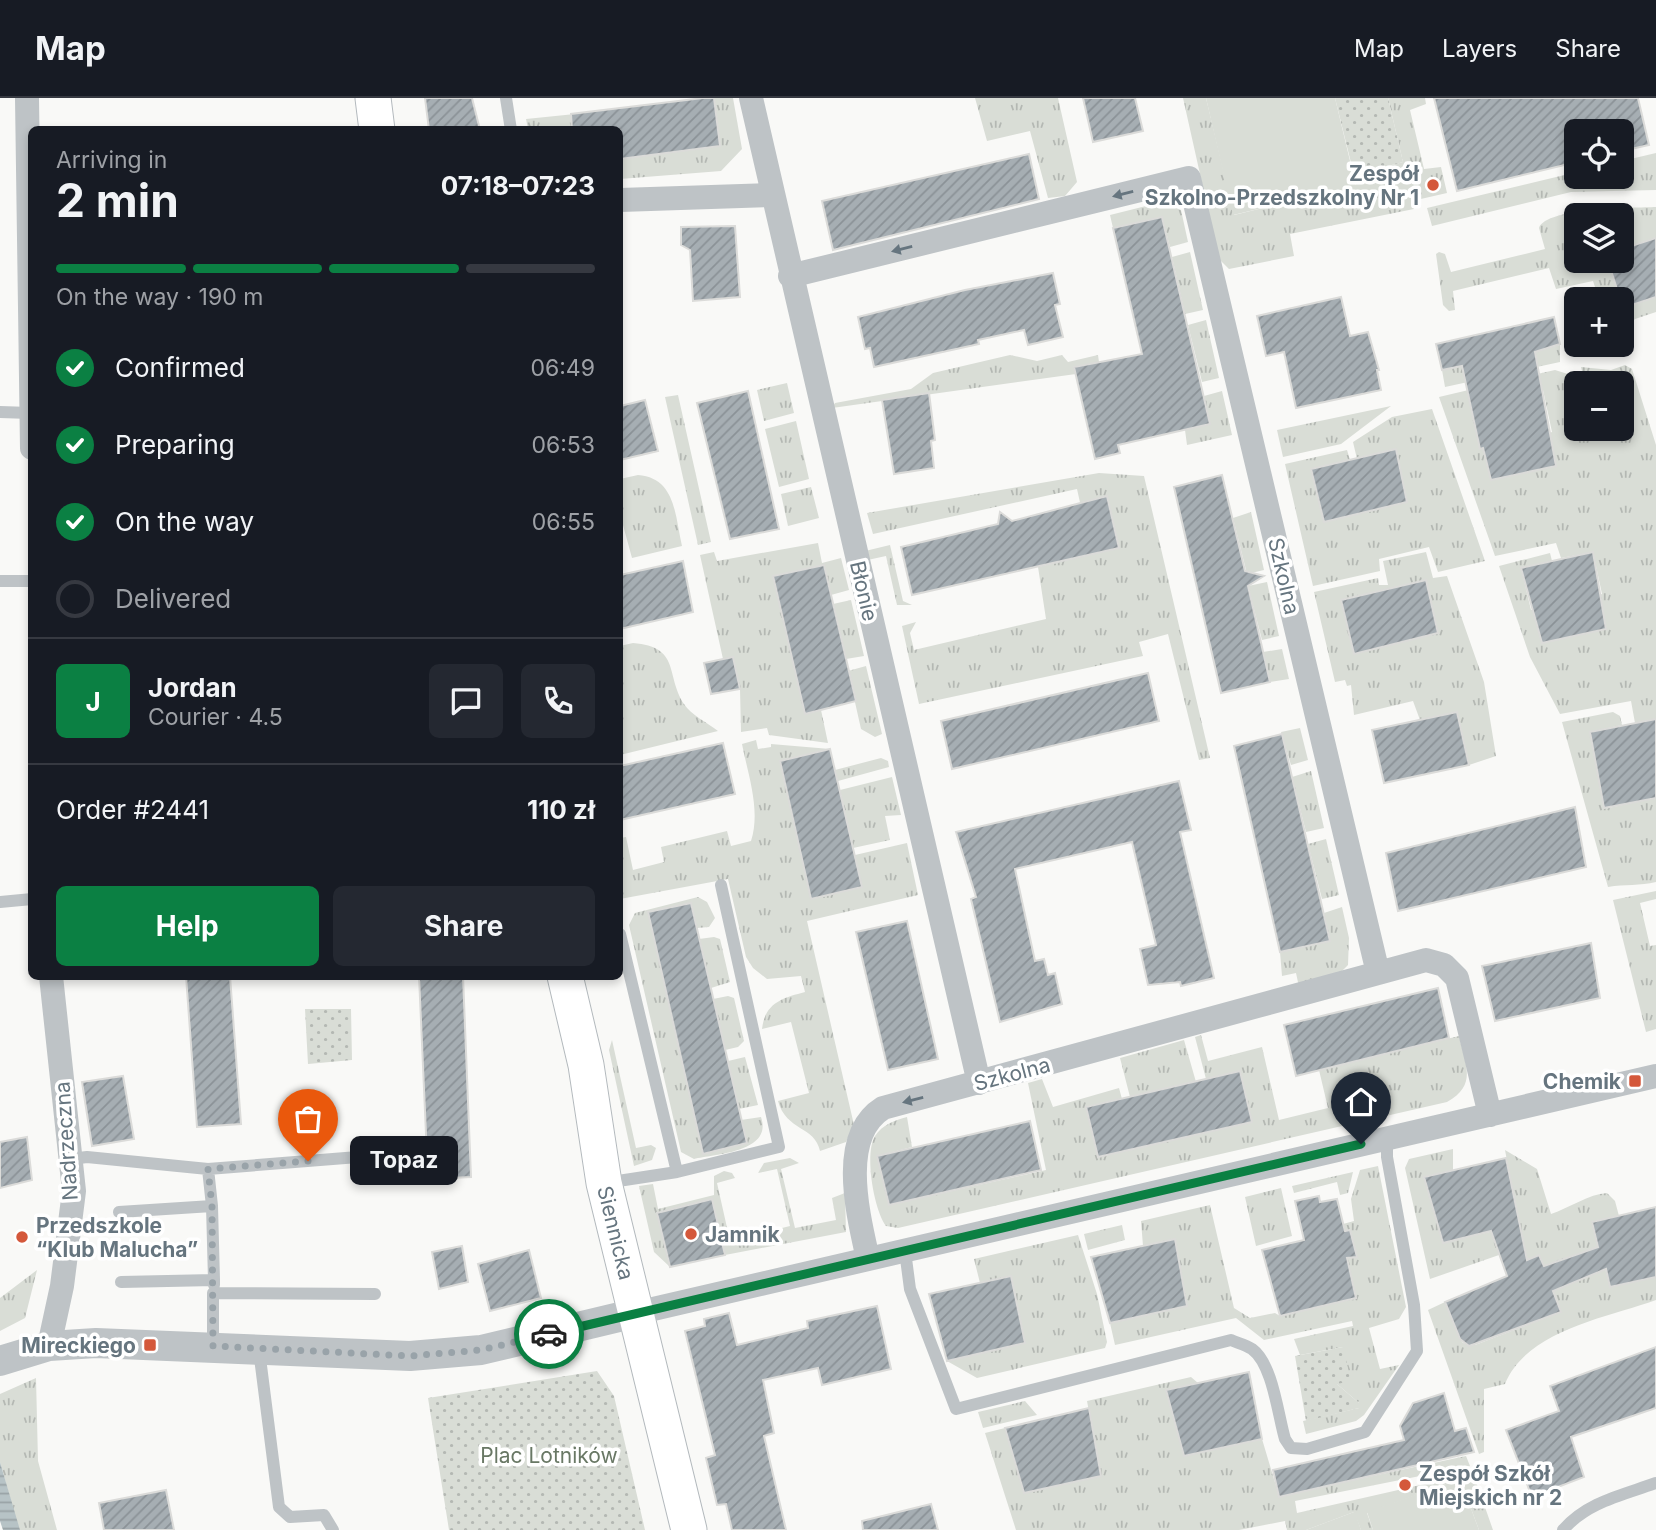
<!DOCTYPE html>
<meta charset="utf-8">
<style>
body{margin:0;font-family:Inter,sans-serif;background:#242831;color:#f1f3f6;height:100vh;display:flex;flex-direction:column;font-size:26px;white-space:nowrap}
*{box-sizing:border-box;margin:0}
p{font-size:23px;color:#9ea1a6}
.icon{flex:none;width:38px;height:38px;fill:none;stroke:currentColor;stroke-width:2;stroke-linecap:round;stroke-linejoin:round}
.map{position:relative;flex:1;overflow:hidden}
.panel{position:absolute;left:28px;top:28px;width:595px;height:854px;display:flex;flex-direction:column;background:#171b24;border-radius:10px;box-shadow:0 4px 10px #0003}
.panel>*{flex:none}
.tools{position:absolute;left:1564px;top:21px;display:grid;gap:14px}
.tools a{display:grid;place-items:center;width:70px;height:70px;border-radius:10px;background:#171b24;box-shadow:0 4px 10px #0003;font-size:35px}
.pin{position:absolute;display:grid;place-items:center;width:60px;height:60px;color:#fff;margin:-72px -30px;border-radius:50% 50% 50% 0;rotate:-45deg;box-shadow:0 0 7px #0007}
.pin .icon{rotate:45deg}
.courier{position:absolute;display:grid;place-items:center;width:70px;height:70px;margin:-35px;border:5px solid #0b8043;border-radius:50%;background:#fff;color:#222;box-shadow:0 2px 9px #0007}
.bubble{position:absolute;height:49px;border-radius:10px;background:#171b24;box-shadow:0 4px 10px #0003;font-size:23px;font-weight:700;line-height:49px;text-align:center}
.overview em{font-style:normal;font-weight:700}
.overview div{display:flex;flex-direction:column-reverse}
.overview{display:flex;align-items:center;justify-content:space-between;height:119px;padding:0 28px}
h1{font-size:46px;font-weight:700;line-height:52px}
.bar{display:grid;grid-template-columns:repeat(4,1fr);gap:10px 7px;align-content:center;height:84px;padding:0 28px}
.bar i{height:9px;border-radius:5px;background:#363941}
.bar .on{background:#0b8043}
.bar p{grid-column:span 4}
.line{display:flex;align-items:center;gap:18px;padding:0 28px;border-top:2px solid #363941}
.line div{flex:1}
.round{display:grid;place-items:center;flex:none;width:74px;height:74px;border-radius:10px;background:#242831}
ol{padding:0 28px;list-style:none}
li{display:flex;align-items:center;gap:21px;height:77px}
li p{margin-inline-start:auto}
li .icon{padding:7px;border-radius:50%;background:#0b8043;color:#fff;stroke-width:4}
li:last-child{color:#9ea1a6}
li i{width:38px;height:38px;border:4px solid #363941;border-radius:50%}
.button{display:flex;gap:14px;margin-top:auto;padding:14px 28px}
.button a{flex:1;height:80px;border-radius:10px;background:#0b8043;color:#fff;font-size:28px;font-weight:700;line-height:80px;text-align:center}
.button a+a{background:#242831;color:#f1f3f6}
header{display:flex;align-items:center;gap:42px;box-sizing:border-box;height:98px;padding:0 35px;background:#171b24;border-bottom:2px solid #363941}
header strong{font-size:33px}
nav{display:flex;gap:38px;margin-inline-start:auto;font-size:24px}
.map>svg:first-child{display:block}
</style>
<header>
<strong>Map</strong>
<nav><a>Map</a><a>Layers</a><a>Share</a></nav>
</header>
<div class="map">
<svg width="1656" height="1432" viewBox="0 0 1656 1432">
<defs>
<pattern id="grass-tufts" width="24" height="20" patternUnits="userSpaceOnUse" patternTransform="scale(1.75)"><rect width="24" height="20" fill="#d9ddd6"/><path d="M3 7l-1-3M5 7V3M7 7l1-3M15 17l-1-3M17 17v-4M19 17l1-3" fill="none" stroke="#b4b8b3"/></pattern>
<pattern id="park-dots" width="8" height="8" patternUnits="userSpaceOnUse" patternTransform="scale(1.75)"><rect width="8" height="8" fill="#d9ddd6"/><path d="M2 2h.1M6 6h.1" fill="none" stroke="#b4b8b3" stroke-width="1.8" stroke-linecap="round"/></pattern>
<pattern id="water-rules" width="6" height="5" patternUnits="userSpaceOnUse" patternTransform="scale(1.75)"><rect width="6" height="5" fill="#b7c3c6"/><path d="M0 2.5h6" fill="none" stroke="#99a3a6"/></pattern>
<pattern id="building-hatch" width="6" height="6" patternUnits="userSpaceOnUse" patternTransform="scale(1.75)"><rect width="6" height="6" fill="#a6aeb3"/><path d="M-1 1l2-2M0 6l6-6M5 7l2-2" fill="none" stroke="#8b9297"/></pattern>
</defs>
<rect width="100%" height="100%" fill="#f9f9f7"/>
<!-- grass -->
<path fill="url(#grass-tufts)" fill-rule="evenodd" d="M714 0H733L742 51 721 73 620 81V61L720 48Z
M975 0H1058L1077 84 1065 98 1048 100 1030 33 987 43Z
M1183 0H1206L1234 117 1356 87 1354 77 1403 64 1388 0H1425L1426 6 1410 12 1424 71 1441 69 1447 95 1412 103 1414 111 1290 136 1294 158 1229 171 1219 161Z
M575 16 577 31H528L526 21Z
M1656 55V92L1571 94 1432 128 1427 110 1577 74V79H1622V63Z
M1162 104 1181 112 1188 144 1170 149 1162 119 1113 130 1110 117Z
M1656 109V140L1622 151V117H1577V163H1608L1620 201H1599L1593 183 1556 191 1549 170 1453 193 1455 212 1449 213 1443 207 1436 156 1439 154 1445 156 1451 174 1545 151 1539 130C1546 109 1635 110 1656 109Z
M1190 154 1203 212 1185 216 1172 159Z
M1656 199V214L1635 221 1622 236V207Z
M1206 222 1219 280 1202 284 1188 227Z
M1560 247V264L1445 289 1442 272Z
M1010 257 1037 263 1062 257 1068 264 1098 257 1099 264 1076 276 832 310 835 305 911 291 933 275Z
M1625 267 1632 271 1656 347V621L1635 625 1631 603 1560 616 1530 559 1499 468 1550 455 1552 463 1521 470 1531 512H1538L1586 535 1606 530 1596 498 1602 496 1593 454 1561 460 1556 445 1495 458 1439 299 1494 286 1481 351 1487 349 1492 382 1555 368 1545 336 1552 334 1543 292 1511 298V282L1555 272 1584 281 1581 269 1611 272ZM1577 285H1622V331H1577Z
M787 285 794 315 764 323 757 292Z
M1222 293 1232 337 1187 347 1185 332 1210 326 1204 298Z
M678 297 711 444 698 447 665 299Z
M1391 308 1341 346 1283 359 1277 332Z
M1432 311 1485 463 1438 474 1429 449 1379 461 1380 473 1313 488 1285 366 1347 352 1350 362 1311 371 1324 423 1407 404 1396 352 1357 361 1353 344 1392 319Z
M796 323 809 381 779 389 765 331Z
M1099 375 1144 378 1210 660 1199 662 1168 536 1139 544 1143 558 919 606 902 528 916 524 910 535 914 552 1046 521 1038 469 1119 450 1108 402 1081 409 1077 391 873 436 867 415Z
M638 377C676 380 675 418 682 448L632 460 620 416V381Z
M811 389 819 420 788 428 781 396Z
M1251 414 1264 472 1247 476 1233 420Z
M818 445 822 465 841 460 849 492 831 497 824 467 774 478 805 616 821 612 828 645 769 637 767 630 741 634 740 591 733 560 723 561 700 457 714 454 717 463Z
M890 447 903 503 912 507H897L886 458 863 463 861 454Z
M1426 454 1433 480 1447 478 1484 584 1496 658 1469 667 1457 614 1420 622 1413 603 1354 617 1351 587 1347 588 1345 582 1335 584 1314 494 1378 480 1379 487H1388L1383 463Z
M1267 484 1279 538 1262 542 1248 488Z
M851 502 864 558 846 561 833 506Z
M633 545C681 549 665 576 684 606 691 617 708 625 718 633L620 657V548Z
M1282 551 1289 581 1270 584 1263 554Z
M866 568 882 636 875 639 861 631 848 573Z
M1613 614 1620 618 1622 627 1590 634 1608 710 1656 700V784C1640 788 1625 786 1608 789L1562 624Z
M1300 630 1308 662 1291 667 1281 634Z
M756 642 758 651 771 649V646L830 651 780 663 811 801 861 789 855 757 907 745 918 797 807 823 854 1027 846 1044 820 1053C815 1028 786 1033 778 1003L809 995 791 924 762 931C765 905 782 900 805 894L801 878 767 881 753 870 746 859 728 781 620 801V740L626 739 633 772 664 764 661 749 727 733 731 748 751 743C761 712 748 677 742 646Z
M881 660 888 663 889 669 838 683 835 672Z
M1311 673 1324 730 1306 734 1292 679Z
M892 679 901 717 885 718 890 742 853 750 840 692Z
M1326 741 1339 797 1322 801 1308 746Z
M1656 793V801L1640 805 1650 848 1656 847V931L1646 934 1613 802Z
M698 799 707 804 715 820 709 829 697 830 691 805 648 815 703 1056 746 1045 741 1022 761 1019C773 1054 717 1056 694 1061L681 1054 679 1045 629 827 635 815Z
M1342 809 1349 840 1348 867 1338 877 1299 889 1296 875 1282 878 1280 854 1329 843 1324 815Z
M714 839 720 841 730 884 711 890 699 841Z
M728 898 734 900 744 943 738 949 725 952 713 901Z
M1201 937 1208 963 1262 949 1279 1022 1328 1010 1319 972 1459 938C1465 966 1478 987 1447 1004L898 1130 886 1128C874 1112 864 1056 875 1038 882 1027 895 1022 907 1019L912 1049 877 1058 889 1107 1046 1072 1028 985 1042 981 1053 1009 1119 990 1122 1001 1086 1009 1099 1059 1252 1024 1240 973 1206 981 1195 939Z
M612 942 636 1050 651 1047 656 1050 652 1062 634 1068 609 952Z
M1184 942 1196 984 1130 999 1120 960Z
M745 959 758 1007 739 1011 728 963Z
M1453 1051V1072L1424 1079 1443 1145 1519 1127 1505 1052 1537 1071 1551 1116C1569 1110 1589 1096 1607 1095L1615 1103 1619 1118 1592 1124 1610 1188 1656 1179V1202C1606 1220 1527 1232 1505 1286L1484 1291V1354L1479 1356 1428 1212 1445 1204 1460 1241 1463 1245 1475 1247 1561 1214 1553 1193 1560 1163 1544 1168 1539 1157 1504 1170 1499 1157 1430 1181 1405 1070 1409 1061Z
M790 1060 799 1065 781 1071 795 1130 836 1122 832 1100 845 1095 846 1134 725 1157 712 1102 658 1115 670 1169 654 1154 639 1088 653 1086 658 1111 714 1097V1078L724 1073 732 1075 735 1080 717 1085 730 1143 790 1128 777 1071 758 1075 764 1065Z
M1378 1068 1406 1209 1399 1221 1369 1230 1380 1271 1399 1267 1364 1317 1356 1323 1306 1336 1303 1323 1359 1310V1305L1337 1286 1343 1249 1300 1257 1294 1241 1353 1228 1352 1223 1264 1242 1236 1220 1115 1247 1110 1225 1187 1208 1175 1141 1143 1148 1141 1123 1210 1107 1234 1210 1250 1220 1275 1215 1280 1218 1356 1200 1347 1160 1357 1159 1350 1132 1345 1133 1343 1126 1354 1123 1351 1101 1360 1072Z
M1353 1074 1348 1095 1340 1097 1337 1084 1294 1095 1292 1088Z
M1281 1090 1292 1138 1256 1148 1245 1099Z
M1122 1127 1125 1142 1088 1152 1084 1136Z
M1078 1137 1097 1196 1107 1244 1105 1250 977 1280 947 1263 1025 1245 1011 1178 980 1185 974 1161Z
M37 1172 25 1220 0 1233V1200Z
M1191 1279 1198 1285 1166 1293 1184 1358 1262 1341 1279 1398 1466 1358 1470 1368 1295 1403 1297 1415 1473 1375 1493 1432H1479L1460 1381 1367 1415 1373 1432H1361L1354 1414 1306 1432H1287L1285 1423 1239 1432H1016L985 1335 1005 1330 1024 1395 1101 1378 1087 1303Z
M36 1280 38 1363 57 1432H19L0 1364V1296Z
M1025 1303 1037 1317 983 1330 978 1314Z"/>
<!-- park -->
<path fill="url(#park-dots)" d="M1335 0H1388L1403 64 1354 77Z
M305 911H351L352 962 308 966Z
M1343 1249 1351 1283 1337 1286 1359 1305V1310L1306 1323 1295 1258Z
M597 1273 614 1298 645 1432H449L428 1300Z"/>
<!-- garden -->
<path fill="#d9ddd6" d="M1206 0H1335L1356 88 1233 117Z
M1460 1381 1479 1432H1373L1367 1414Z
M1355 1414 1361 1432H1306L1354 1414Z"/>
<!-- water -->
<path fill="url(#water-rules)" d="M0 1364 2 1371 20 1432H3L0 1423Z"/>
<!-- building -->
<path fill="url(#building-hatch)" stroke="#dbdbd9" stroke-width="2" d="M425 0H472L480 32H429Z
M703 0H714L720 48 620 61V32H572L571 16Z
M1083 0H1135L1143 33 1093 44Z
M1434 0H1638L1649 47 1622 53V33H1577V64L1457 93Z
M1029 56 1039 101 833 152 822 103Z
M1162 119 1210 326 1118 347 1120 355 1095 361 1074 269 1142 256 1113 130Z
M735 128 740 199 693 203 690 152 681 147V129Z
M1656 140V199L1623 210 1608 163H1622V151Z
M1053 175 1060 206 1055 207 1063 239 1028 247 1024 232 978 242 979 246 874 269 870 250 865 251 858 219 965 192Z
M1341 199 1350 238 1368 234 1379 272H1377L1381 292 1296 310 1284 254 1266 258 1257 218Z
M1554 219 1560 246 1535 254 1556 368 1491 382 1483 350 1480 351 1462 268 1442 272 1436 246Z
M748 293 779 431 730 441 697 305Z
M929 295 935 342 931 343 934 370 894 376 882 302Z
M645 302 658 353 620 362V308Z
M1396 351 1407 404 1324 424 1311 371Z
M1222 377 1245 473 1264 478 1248 488 1270 584 1221 595 1174 389Z
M1107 398 1119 450 912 497 901 449 998 426 1000 414 1012 423Z
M1593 454 1606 531 1542 545 1521 470Z
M683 463 693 514 620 531V477Z
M824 467 856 603 805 616 773 478Z
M1426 482 1438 535 1354 556 1341 502Z
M733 559 740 591 711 596 704 565Z
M1148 575 1159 623 952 671 941 623Z
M1457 614 1469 667 1384 685 1372 632Z
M1656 621V700L1604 710 1590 634Z
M1282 636 1330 843 1280 854 1234 648Z
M723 645 735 696 620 722V668Z
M830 651 862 789 811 801 780 663Z
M1179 683 1191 732 1180 734 1214 880 1181 888 1180 884 1148 887 1140 851 1156 847 1132 744 1015 771 1035 863 1044 861 1048 877 1055 875 1062 906 1000 924 971 801 976 799 956 734Z
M1575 709 1586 769 1398 813 1386 755Z
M691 805 747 1045 703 1056 648 814Z
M907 823 938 961 888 972 856 834Z
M1591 845 1600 900 1495 923 1482 868Z
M186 878H230L241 1026 197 1029Z
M419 878H463L471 1079 428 1081Z
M1438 890 1449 940 1296 978 1284 927Z
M1240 973 1252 1024 1098 1059 1086 1009Z
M123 978 134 1041 92 1048 82 984Z
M1030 1023 1041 1072 889 1107 877 1058Z
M27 1039 32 1082 0 1090V1044Z
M1506 1060 1527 1162 1539 1157 1544 1168 1598 1149 1592 1124 1656 1109V1179L1610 1189 1606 1171 1553 1193 1561 1214 1469 1248 1460 1241 1445 1204 1507 1178 1491 1133 1443 1145 1424 1079Z
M1319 1098 1320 1104 1337 1101 1345 1133 1350 1132 1357 1159 1347 1160 1356 1200 1280 1218 1262 1152 1304 1142 1295 1103Z
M712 1101 725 1157 670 1169 657 1115Z
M1175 1141 1187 1208 1110 1225 1091 1159Z
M462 1148 468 1184 439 1191 432 1154Z
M529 1152 541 1200 490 1213 478 1166Z
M1011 1178 1025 1245 947 1263 929 1196Z
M877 1208 891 1271 822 1287 818 1270 763 1282 774 1335 764 1338 786 1432H732L726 1406 717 1407 706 1360 715 1357 685 1233 705 1228 704 1221 729 1215 737 1247 808 1230 807 1223Z
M1656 1249V1310L1571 1339 1584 1379 1532 1399 1506 1332 1559 1313 1550 1288Z
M1249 1274 1262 1341 1184 1358 1166 1292Z
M1444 1295 1455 1333 1466 1330 1474 1354 1279 1399 1273 1372 1404 1342 1400 1328 1413 1305Z
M1089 1310 1101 1378 1024 1395 1005 1330Z
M166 1392 174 1432H104L99 1405Z
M931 1406 938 1432H863L862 1423Z"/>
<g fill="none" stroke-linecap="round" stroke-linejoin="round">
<defs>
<g id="secondary">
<path d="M373 0 377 32"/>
<path id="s1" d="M565 878 586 967 604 1085 689 1432"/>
</g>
</defs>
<!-- secondary casing -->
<use href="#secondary" stroke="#b3b9bd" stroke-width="37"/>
<!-- service -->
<path stroke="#bec3c6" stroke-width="12" d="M506 0 511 32
M0 314 30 315
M0 483H32
M0 804 32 801
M620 836 677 1074
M71 1061 87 1059 208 1071 212 1108
M208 1071 358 1059
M605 1085 677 1074 779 1049 721 787
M119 1114 212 1108 214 1182
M905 1153 910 1191 956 1311 1231 1242C1238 1245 1246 1247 1252 1251 1273 1266 1278 1318 1285 1341L1291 1350 1307 1351 1365 1334 1417 1253 1414 1207 1387 1059V1041
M121 1184 214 1182V1187
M213 1248V1195L375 1196
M259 1252 279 1409 290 1419 324 1417 333 1432
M1563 1432C1587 1404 1623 1397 1656 1385"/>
<!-- minor -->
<path stroke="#bec3c6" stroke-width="24" d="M27 0 32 350
M751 0 979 985
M620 102 772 97
M790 178 1189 80 1378 875
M868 1161C858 1116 838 1038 883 1010L1426 862 1444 867 1457 880 1490 1017
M636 1215 1656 978
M49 1248 62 1188 74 1093 51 878"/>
<!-- tertiary -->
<path stroke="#bec3c6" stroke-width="30" d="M0 1263 49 1248 96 1245 410 1258 481 1252 636 1215"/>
<!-- secondary -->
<use href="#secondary" stroke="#fff" stroke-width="35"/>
</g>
<!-- one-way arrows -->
<defs><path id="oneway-solid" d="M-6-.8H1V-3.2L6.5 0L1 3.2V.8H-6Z" transform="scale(1.75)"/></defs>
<g fill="#66757f">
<use href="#oneway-solid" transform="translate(1123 96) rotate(166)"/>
<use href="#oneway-solid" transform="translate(902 151) rotate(166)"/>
<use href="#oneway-solid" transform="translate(913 1002) rotate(166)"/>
</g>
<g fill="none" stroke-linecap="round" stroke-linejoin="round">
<!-- done -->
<path stroke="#99a3a9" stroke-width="7" stroke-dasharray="0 12.6" d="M308 1063 208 1071 212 1108 213 1248 410 1258 481 1252 549 1236"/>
<!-- route -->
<path stroke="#0b8043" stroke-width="9" d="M549 1236 1361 1046"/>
</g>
<!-- markers -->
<g fill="#d4583b" stroke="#fff" stroke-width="2.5">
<circle cx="1433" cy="87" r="7"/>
<rect x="1628" y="976" width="14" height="14" rx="3.5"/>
<circle cx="691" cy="1136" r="7"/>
<circle cx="22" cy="1139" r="7"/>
<rect x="143" y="1240" width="14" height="14" rx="3.5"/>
<circle cx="1405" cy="1387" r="7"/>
</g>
<g text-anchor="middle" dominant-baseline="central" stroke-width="7" stroke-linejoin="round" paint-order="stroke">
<!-- poi labels -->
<g font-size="21" font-weight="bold" fill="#66757f" stroke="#fff" text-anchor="end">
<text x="1419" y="75">Zespół<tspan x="1419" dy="24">Szkolno-Przedszkolny Nr 1</tspan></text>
<text x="1621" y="983">Chemik</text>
<text x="36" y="1127" text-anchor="start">Przedszkole<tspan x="36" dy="24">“Klub Malucha”</tspan></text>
<text x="705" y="1136" text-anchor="start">Jamnik</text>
<text x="136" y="1247">Mireckiego</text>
<text x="1419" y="1375" text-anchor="start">Zespół Szkół<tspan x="1419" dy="24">Miejskich nr 2</tspan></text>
</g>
<!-- street labels -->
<g font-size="21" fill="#66757f" stroke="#fff">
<text transform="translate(1284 478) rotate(77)">Szkolna</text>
<text transform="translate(864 493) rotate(77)">Błonie</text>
<text transform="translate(1012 976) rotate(-15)">Szkolna</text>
<text transform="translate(66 1043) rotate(-94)">Nadrzeczna</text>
<text stroke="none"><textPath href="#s1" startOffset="262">Siennicka</textPath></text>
</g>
<!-- park labels -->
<g font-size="21" fill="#697865" stroke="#fff">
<text x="549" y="1357">Plac Lotników</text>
</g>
</g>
</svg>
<div class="tools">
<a><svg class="icon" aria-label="locate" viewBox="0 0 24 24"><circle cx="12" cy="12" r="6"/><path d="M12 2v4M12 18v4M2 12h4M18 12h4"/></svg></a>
<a><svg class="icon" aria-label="layers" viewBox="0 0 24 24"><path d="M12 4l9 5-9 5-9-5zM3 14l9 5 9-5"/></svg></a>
<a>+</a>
<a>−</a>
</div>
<div class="pin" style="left:308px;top:1063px;background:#ea580c"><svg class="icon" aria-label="bag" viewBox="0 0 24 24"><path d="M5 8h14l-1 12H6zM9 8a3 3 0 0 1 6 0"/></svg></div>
<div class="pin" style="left:1361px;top:1046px;background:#1f2937"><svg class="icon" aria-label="home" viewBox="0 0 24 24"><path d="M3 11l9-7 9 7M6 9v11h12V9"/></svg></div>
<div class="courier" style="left:549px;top:1236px"><svg class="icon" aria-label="car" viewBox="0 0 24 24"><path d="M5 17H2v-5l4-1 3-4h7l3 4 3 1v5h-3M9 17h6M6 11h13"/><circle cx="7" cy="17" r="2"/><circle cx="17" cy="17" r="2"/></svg></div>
<div class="bubble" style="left:350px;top:1038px;width:108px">Topaz</div>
<section class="panel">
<div class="overview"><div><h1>2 min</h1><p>Arriving in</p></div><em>07:18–07:23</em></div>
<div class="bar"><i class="on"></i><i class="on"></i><i class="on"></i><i></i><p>On the way · 190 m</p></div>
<ol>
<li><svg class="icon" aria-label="check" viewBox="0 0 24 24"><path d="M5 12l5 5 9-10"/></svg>Confirmed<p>06:49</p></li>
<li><svg class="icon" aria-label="check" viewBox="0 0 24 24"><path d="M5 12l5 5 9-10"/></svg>Preparing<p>06:53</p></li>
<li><svg class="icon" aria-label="check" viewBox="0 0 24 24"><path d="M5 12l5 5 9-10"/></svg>On the way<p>06:55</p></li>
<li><i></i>Delivered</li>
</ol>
<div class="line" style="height:126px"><b class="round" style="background:#0b8043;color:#fff">J</b><div><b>Jordan</b><p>Courier · 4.5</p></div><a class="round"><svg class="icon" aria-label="chat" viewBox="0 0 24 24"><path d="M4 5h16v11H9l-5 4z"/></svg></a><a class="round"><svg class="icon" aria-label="phone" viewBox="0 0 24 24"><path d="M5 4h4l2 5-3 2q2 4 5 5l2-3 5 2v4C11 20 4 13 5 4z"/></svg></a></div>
<div class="line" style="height:91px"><div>Order #2441</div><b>110 zł</b></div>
<div class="button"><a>Help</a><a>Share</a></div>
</section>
</div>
